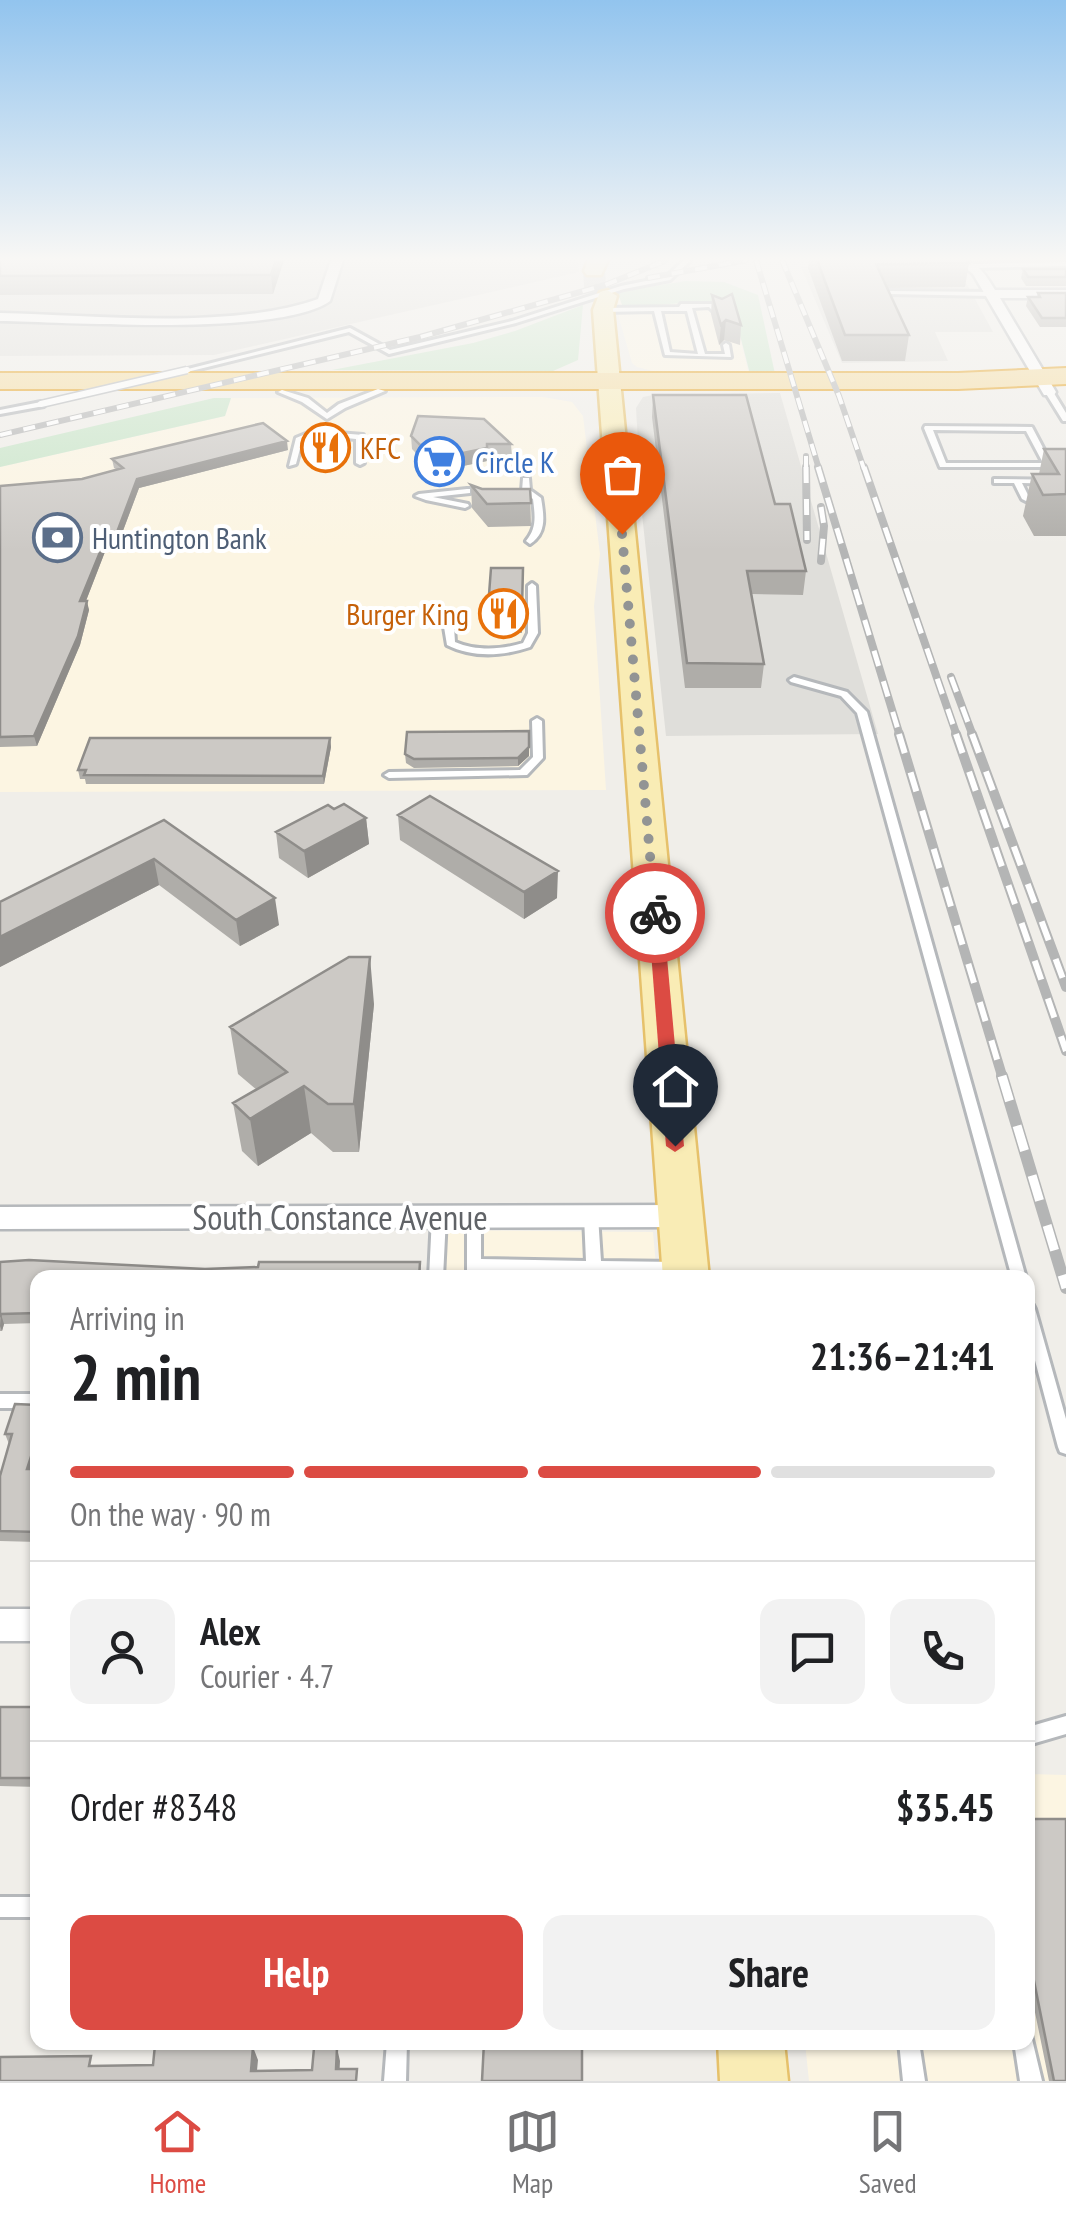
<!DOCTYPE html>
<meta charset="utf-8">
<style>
body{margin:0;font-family:"PT Sans Narrow",sans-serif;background:#f2f2f2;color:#202124;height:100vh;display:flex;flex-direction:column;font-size:38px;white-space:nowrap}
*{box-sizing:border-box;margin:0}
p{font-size:32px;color:#757577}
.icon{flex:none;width:55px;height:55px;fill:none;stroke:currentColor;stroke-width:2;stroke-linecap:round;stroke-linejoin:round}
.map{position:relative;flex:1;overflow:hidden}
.side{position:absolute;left:30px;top:1270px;width:1005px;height:780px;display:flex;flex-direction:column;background:#fff;border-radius:20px;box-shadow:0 2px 8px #0004}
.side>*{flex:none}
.pin{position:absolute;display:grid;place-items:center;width:85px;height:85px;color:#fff;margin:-102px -42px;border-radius:50% 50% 50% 0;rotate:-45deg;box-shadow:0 0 10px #0007}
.pin .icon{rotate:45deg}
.courier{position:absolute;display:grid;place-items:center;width:100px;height:100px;margin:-50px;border:8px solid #dc4b43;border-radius:50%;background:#fff;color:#222;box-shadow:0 2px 12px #0007}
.headline em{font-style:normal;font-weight:700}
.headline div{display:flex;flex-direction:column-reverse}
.headline{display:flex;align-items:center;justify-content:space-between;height:170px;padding:0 40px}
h1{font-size:65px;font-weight:700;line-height:75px}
.bar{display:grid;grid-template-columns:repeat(4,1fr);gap:15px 10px;align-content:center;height:120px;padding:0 40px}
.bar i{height:12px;border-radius:8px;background:#e0e0e0}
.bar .active{background:#dc4b43}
.bar p{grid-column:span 4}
.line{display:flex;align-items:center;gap:25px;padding:0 40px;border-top:2px solid #e0e0e0}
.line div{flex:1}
.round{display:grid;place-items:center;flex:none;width:105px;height:105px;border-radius:20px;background:#f2f2f2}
.primary-button{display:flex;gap:20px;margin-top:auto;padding:20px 40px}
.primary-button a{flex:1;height:115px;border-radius:20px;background:#dc4b43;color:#fff;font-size:40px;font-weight:700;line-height:115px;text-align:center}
.primary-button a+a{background:#f2f2f2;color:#202124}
.dock{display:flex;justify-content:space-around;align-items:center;height:140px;border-top:2px solid #e0e0e0;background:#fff;font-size:28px;color:#757577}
.dock a{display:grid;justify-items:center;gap:5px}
.dock .active{color:#dc4b43}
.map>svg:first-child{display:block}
</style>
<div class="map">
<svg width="1066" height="2081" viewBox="0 0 1066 2081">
<rect width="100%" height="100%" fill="#f0eee9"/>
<!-- commercial -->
<path fill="#fcf5e2" d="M617 292 623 306 731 300 749 374 776 377 661 373 637 367 632 363 612 294Z
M543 397 572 402 583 416 600 554 594 606 606 790 0 792V467L225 416 231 398Z
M439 1230 653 1232 657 1277 436 1278Z
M1028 1774 1066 1775V2081H809L805 2043 1028 2042Z"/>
<!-- industrial -->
<path fill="#dfdeda" d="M0 260H578L579 272 214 355 0 356Z
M801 267 958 268 993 332H935L948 361 842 363Z
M780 393 878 734 666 736 642 514 636 408 643 397 653 395Z"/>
<!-- green -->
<path fill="#c8e5c8" d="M686 281 724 282 758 295 775 374H750L731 300 623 307 617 292Z
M583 305 578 360 553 371 332 370 473 343 515 331Z
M214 398H231L225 416 0 467V448Z"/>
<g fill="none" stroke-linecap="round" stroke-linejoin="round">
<!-- primary-tunnel -->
<path stroke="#cccbc8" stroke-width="22" stroke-dasharray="22 11" stroke-linecap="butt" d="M594 271 596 300"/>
<defs>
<path id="lane" d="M684 260H691L670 280 624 289 516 323 389 354 349 332 187 372 184 370 350 328 390 350 512 321 621 286 666 277Z
M1066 262V266L972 268 969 266 972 264Z
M890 291 992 292 995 294 992 296 888 294Z
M681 304H713L722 314 721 315H717L709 307 692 308 705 354H725L723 345 726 343 729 345 731 357 665 355 654 311 603 312 600 310 603 308 679 307ZM661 311H687L698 354 670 352Z
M378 389 385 391 345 408 327 419 302 402 278 392 282 390 308 398 327 413 339 404Z
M1049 390H1052L1066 413V421H1063L1045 392Z
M41 402 45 404 44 406 0 414V410Z
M925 426 1032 427 1051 463H1066V467H940L924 428ZM933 430 1026 431 1043 463H946Z
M313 431 363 435 364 463 360 465 356 463V439L317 435 302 441 296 464 289 466 296 438Z
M523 478H529L530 490 541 498C544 516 547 533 530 544L526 541C537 528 535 516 533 499L522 491Z
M994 479 1066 480V484L1022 483 1030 499 1026 501 1022 499 1014 483H994Z
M467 489H470V493L433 497 468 504 469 506 465 508 426 500 415 496 419 494Z
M532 583 536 586 538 633 530 647C503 656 473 658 447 645L444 627 449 624 454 627 455 642C476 651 501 650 523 643L528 633V586Z
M794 677 847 692 867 712 1026 1278H1012L857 713 841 696 791 682 789 680Z
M537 718 542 721 543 758 527 775 389 778 384 775 389 772 520 770 533 757 532 721Z
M591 1211 596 1212 598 1216 601 1261 677 1262 682 1264 684 1268 682 1272 677 1274 481 1271V1278H467V1217L469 1213H479L481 1217V1259L586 1261 584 1216 586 1212Z
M439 1212 444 1213 446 1217 443 1278H429L432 1217 434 1213Z
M1028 1303 1033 1305 1035 1309 1066 1419V1454L1060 1452 1058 1447 1028 1334Z
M0 1394H38V1408H0Z
M1066 1716V1734L1028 1745V1727Z
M0 1897H38V1917H0Z
M1028 2033 1031 2035 1042 2081H1020L1014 2042H1028Z
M387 2042H407L406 2081H384Z
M899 2042H919L925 2081H903Z"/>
<path id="street" d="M331 260H343L330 301C280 337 69 322 0 321V313C94 315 231 330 318 299Z
M955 260C977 260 984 272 995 290H1066V298H1000L1056 392 1054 395H1044L973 274Z
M681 1205 691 1208 695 1216 691 1224 681 1227 0 1229V1207Z
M0 1609H38V1641H0Z"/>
<path id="primary" d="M588 260H608L601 275H587L584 271Z
M607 290 617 296 613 310 709 1278H663L593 310 600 292Z
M718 2042H784L788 2081H720Z"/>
<path id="highway" d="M1066 368V384L958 389H0V373H958Z"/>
</defs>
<!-- lane casing -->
<use href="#lane" stroke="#b5b8bb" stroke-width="6"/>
<!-- street casing -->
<use href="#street" stroke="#b5b8bb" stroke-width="5"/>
<!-- primary casing -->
<use href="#primary" stroke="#e6c16b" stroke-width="5"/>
<!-- highway casing -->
<use href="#highway" stroke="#e59e14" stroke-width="4"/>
<!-- lane -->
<use href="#lane" fill="#fff" fill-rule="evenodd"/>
<!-- street -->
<use href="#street" fill="#fff" fill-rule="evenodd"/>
<!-- primary -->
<use href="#primary" fill="#f9ecb5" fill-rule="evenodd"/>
<!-- highway -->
<use href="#highway" fill="#f5db9b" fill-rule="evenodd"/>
<defs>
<path id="rail-far3" d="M756 260 819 469
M782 260 839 396 864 469
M648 278 747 260
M0 435 420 337 605 285 667 260
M806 456V469"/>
<path id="rail-far2" d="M806 467 807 540
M818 467 900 736
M864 467 957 736
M821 507 824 526 821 561
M951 677 973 736"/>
<path id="rail-far1" d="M899 734 1003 1079
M956 734 1066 1051
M972 734 1066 987"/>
<path id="rail" d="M1002 1076 1066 1288"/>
</defs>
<!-- rail-far3 casing -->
<use href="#rail-far3" stroke="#b4b5b5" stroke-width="6"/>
<!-- rail-far2 casing -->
<use href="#rail-far2" stroke="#b4b5b5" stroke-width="8"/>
<!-- rail-far1 casing -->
<use href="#rail-far1" stroke="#b4b5b5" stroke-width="10"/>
<!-- rail casing -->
<use href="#rail" stroke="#b4b5b5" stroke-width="12"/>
<!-- rail-far3 -->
<use href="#rail-far3" stroke="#fff" stroke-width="4" stroke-dasharray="12" stroke-linecap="butt"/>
<!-- rail-far2 -->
<use href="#rail-far2" stroke="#fff" stroke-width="5" stroke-dasharray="16" stroke-linecap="butt"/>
<!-- rail-far1 -->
<use href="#rail-far1" stroke="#fff" stroke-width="6" stroke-dasharray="20" stroke-linecap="butt"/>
<!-- rail -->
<use href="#rail" stroke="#fff" stroke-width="9" stroke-dasharray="26" stroke-linecap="butt"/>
<defs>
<path id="lane-bridge" d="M41 404 187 370"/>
</defs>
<!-- lane-bridge casing -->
<use href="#lane-bridge" stroke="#b5b8bb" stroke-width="9" stroke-linecap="butt"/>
<!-- lane-bridge -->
<use href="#lane-bridge" stroke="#fff" stroke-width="6"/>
</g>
<!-- wall -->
<path fill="#afada9" d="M0 260H284L273 294 0 295Z
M809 260H967L969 263 965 287 887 288 909 335 905 361H842L808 268Z
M1023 269H1066V286H1026L1021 278Z
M1038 293H1066V327H1040L1026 306 1028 297H1037Z
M712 295 741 325 740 345 724 340 719 345 711 314Z
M653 395 775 504 806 571 803 595 752 594 764 664 761 688H685L652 417Z
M411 436 511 444 512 457H487V461L434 472 412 449Z
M1044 449H1066V536H1034L1023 516 1032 474H1039Z
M288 450 139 488 118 544H108L86 601 89 610 80 645 37 746 0 747V486L82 479 116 469 114 468 112 459Z
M471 485 482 489H530L531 526 488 527 472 508Z
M523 568 522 633H488V608Z
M330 738 331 747 324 784H86L85 779H80L78 770Z
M405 754 529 756 518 766 414 768 406 763Z
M334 809 366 818 369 844 308 878 279 858 276 832Z
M398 815 557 898 524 919 400 840Z
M164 820 279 925 240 946 159 885 0 967V902Z
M374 1004 359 1152H333L311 1133 258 1166 242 1151 233 1103 257 1090 238 1074 230 1027Z
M0 1262 205 1269 420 1262 421 1272 38 1278V1323L4 1324 2 1331H0Z
M38 1405V1457L34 1469H38V1542L0 1541V1476L9 1444 5 1434Z
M0 1707H38V1787L0 1786Z
M1028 1819 1066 2081H1049L1028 1978Z"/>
<!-- shaded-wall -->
<path fill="#8f8d8a" d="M276 260H284L273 294 271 275Z
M726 320 724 340 719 345 721 325Z
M287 441 288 450 139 488 118 544 116 535 137 479Z
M487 448V461L434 472V459Z
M107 535 108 544 82 611 80 601Z
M87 601 89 610 80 645 37 746 34 736Z
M330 738 331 747 324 784 323 776Z
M529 747V756L518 766V758Z
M366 818 369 844 308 878 304 851Z
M154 859 159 885 0 967V937Z
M558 871 557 898 524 919V892Z
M275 898 279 925 240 946 236 920Z
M370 957 374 1004 359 1152 354 1104Z
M304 1086 311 1133 258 1166 250 1119Z
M1 1314 4 1324 2 1331 0 1326Z
M38 1435V1457L31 1479 27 1469Z
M253 2047 258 2060 256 2081 251 2071Z
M337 2048 340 2061 339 2081 336 2069Z"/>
<!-- building -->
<path fill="#ccc9c5" stroke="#8f8d8a" stroke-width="2.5" d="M0 260H276L271 275 0 276Z
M817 260H967L969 263 876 264 909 335H845Z
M1023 269H1066V277H1028Z
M1038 293H1066V318H1042L1028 297H1040Z
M732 294 741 325 726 320 721 325 712 295 722 299Z
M653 395H746L775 504H790L806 571H747L764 664 687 663Z
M418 416 484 419 511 444H487V448L434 459 411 436Z
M263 423 287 441 137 479 116 535H107L80 601H87L78 636 34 736 0 737V486L82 479 123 468 112 459Z
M1044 449H1066V494L1043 495 1032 474H1059Z
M471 485 482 489H530L531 503 487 504Z
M491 568H523L522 608H488Z
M529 731V747L518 758 414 759 405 754 407 732Z
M90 738H330L323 776 84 775 86 770H78Z
M430 796 558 871 524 892 398 815Z
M344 804 366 818 304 851 276 832 328 805 334 809Z
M164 820 275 898 236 920 154 859 0 937V902Z
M349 957H370L354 1104H328L304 1086 250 1119 233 1103 287 1072 230 1027Z
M29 1260 205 1269 258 1267 259 1262H420L419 1278H38V1313L1 1314 0 1317V1262Z
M15 1404 38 1405V1435L27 1469H38V1532L0 1531V1476L12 1434H5Z
M0 1707H38V1778H0Z
M1028 1819H1066V2081H1054L1028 1951Z
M484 2042 582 2045V2081H482Z
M155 2045H201L200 2048 253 2047 251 2071 312 2070 314 2048H337L336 2069H357L356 2081H0V2057L91 2056 89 2066 153 2065Z"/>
<!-- sky -->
<linearGradient id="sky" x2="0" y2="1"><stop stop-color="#92c4ee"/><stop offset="0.47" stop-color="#f8f7f5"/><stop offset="1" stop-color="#f8f7f5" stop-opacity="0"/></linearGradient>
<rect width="1066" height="551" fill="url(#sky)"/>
<!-- route -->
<path fill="#dc4b43" d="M655 908 663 913 684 1146 675 1152 666 1146 648 913Z"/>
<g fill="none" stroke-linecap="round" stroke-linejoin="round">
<!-- done -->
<path stroke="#929494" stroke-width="10" stroke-dasharray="0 18" d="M622 534 655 913"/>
</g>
<!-- icons -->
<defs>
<symbol id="restaurant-ring" viewBox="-11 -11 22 22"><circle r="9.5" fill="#fff" stroke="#e8710a" stroke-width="1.5"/><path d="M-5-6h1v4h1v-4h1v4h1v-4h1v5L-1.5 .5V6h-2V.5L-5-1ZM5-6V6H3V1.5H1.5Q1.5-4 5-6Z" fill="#e8710a"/></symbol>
<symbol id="supermarket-ring" viewBox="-11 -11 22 22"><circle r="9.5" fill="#fff" stroke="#3f7fe0" stroke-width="1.5"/><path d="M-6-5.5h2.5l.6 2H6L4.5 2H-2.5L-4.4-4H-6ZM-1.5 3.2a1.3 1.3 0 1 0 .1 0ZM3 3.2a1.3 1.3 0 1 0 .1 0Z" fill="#3f7fe0"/></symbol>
<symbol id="bank-ring" viewBox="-11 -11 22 22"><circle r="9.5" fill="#fff" stroke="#5c6f8a" stroke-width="1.5"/><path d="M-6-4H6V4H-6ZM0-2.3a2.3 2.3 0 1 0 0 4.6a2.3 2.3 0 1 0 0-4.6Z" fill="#5c6f8a"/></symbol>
</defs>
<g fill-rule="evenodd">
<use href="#restaurant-ring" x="298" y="420" width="55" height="55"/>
<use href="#supermarket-ring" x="412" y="434" width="55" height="55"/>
<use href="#bank-ring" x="30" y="510" width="55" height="55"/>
<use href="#restaurant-ring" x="476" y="586" width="55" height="55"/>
</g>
<g text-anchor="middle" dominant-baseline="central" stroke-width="8" stroke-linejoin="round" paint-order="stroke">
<!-- far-food labels -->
<g font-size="30" fill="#c56008" stroke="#fff" text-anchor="start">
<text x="360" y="447">KFC</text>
<text x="469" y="613" text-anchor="end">Burger King</text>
</g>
<!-- far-shop labels -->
<g font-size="30" fill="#366cbe" stroke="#fff" text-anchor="start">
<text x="475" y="461">Circle K</text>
</g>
<!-- far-service labels -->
<g font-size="30" fill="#4e5e75" stroke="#fff" text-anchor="start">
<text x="92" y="537">Huntington Bank</text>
</g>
<!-- street labels -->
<g font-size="35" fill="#606367" stroke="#fff">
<text x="340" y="1217">South Constance Avenue</text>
</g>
</g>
</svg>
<div class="pin" style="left:622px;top:534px;background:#ea580c"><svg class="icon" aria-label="bag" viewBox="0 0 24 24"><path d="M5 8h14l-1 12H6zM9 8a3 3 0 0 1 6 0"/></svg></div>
<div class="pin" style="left:675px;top:1146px;background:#1f2937"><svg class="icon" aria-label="home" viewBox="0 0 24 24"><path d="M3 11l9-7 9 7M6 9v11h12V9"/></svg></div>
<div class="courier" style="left:655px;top:913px"><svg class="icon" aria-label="bike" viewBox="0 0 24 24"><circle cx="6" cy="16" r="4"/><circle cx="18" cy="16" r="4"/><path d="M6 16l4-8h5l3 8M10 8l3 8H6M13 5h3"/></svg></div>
<section class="side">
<div class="headline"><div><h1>2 min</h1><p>Arriving in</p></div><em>21:36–21:41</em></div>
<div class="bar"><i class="active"></i><i class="active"></i><i class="active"></i><i></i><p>On the way · 90 m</p></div>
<div class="line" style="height:180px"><a class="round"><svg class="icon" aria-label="person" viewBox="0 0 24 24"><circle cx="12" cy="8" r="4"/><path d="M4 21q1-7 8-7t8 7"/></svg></a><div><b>Alex</b><p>Courier · 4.7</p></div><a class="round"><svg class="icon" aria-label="chat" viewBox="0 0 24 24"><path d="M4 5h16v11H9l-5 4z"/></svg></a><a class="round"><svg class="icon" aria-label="phone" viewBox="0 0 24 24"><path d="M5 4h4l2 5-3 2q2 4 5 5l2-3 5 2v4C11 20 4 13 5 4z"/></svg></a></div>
<div class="line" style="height:130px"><div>Order #8348</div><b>$35.45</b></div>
<div class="primary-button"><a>Help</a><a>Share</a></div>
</section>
</div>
<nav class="dock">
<a class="active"><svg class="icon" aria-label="home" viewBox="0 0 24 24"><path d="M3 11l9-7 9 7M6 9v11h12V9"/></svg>Home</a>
<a><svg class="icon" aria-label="map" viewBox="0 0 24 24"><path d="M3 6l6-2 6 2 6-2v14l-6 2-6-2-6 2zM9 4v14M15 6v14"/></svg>Map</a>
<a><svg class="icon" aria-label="saved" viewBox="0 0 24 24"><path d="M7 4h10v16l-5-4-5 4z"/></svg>Saved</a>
</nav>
